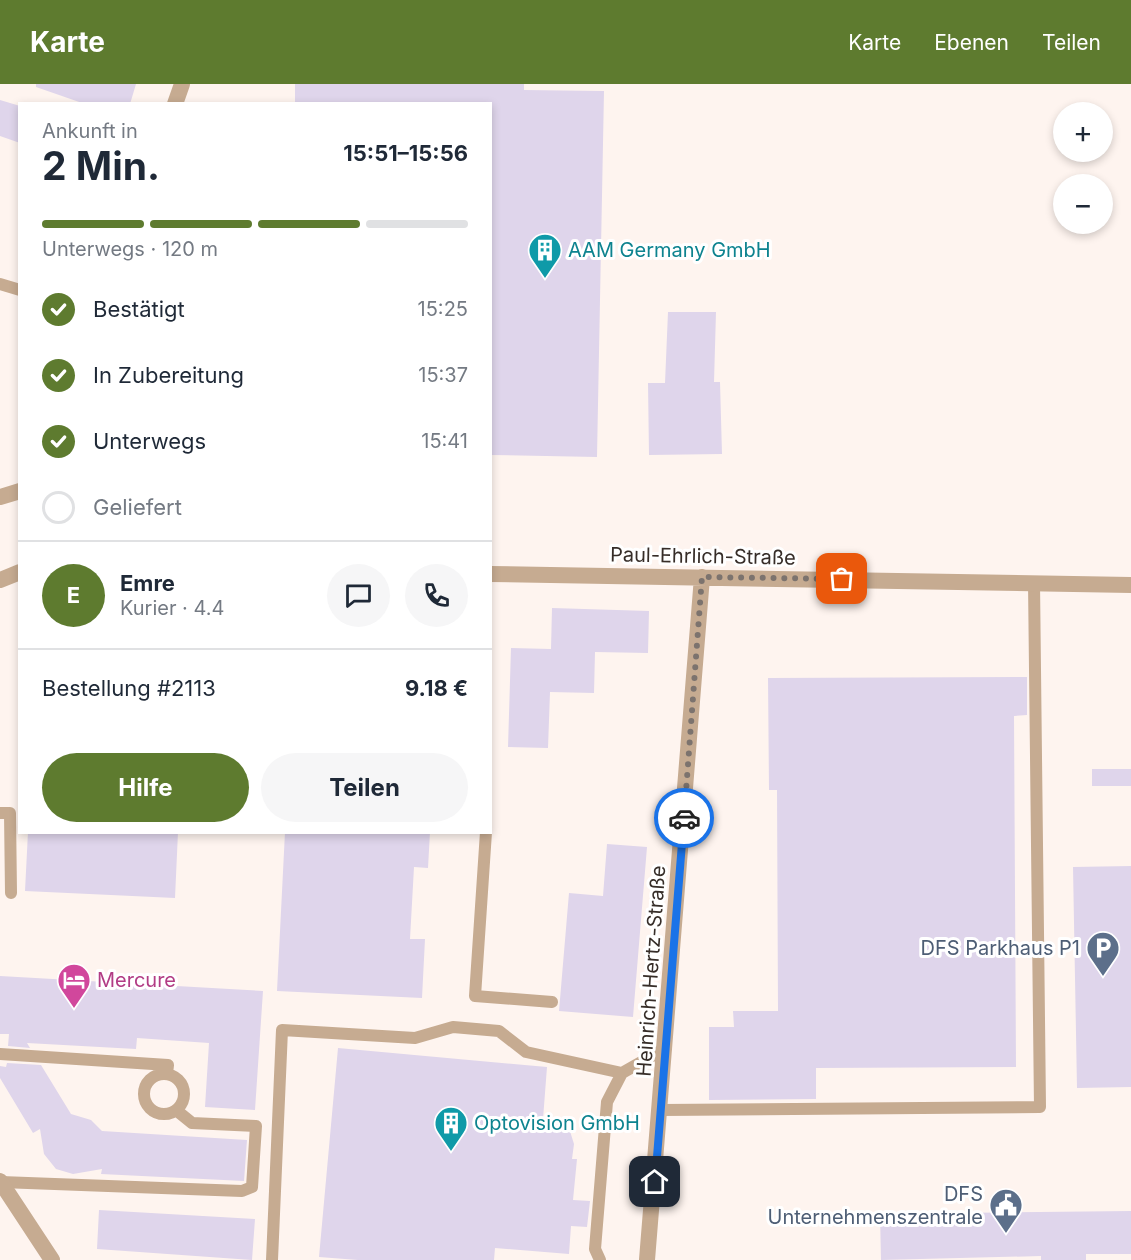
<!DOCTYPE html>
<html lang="de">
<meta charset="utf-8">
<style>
body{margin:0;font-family:Inter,sans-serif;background:#f6f6f7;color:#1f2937;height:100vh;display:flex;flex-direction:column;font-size:22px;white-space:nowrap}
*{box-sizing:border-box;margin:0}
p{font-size:20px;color:#747a83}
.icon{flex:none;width:33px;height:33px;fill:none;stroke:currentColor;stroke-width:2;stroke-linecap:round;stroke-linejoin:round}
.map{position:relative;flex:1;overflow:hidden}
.side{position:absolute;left:18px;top:18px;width:474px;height:732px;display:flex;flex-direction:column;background:#fff;border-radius:0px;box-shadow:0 3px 9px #0003}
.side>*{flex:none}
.tools{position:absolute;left:1053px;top:18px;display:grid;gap:12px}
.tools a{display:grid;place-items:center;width:60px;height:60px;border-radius:50%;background:#fff;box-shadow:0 3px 9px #0003;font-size:30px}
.pin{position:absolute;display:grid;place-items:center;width:51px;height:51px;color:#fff;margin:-26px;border-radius:12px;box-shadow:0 3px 9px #0006}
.courier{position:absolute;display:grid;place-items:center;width:60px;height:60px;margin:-30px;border:4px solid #1a73e8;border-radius:50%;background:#fff;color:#222;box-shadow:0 2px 8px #0007}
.headline em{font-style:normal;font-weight:700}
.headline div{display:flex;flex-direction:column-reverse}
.headline{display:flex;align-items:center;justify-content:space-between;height:102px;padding:0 24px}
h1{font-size:39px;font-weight:700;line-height:45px}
.bar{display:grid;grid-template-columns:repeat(4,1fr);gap:9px 6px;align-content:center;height:72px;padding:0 24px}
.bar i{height:8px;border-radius:4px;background:#e0e1e3}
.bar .selected{background:#5e7b2f}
.bar p{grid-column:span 4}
.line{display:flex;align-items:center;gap:15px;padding:0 24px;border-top:2px solid #e0e1e3}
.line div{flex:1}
.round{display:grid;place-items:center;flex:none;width:63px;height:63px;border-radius:32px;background:#f6f6f7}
ol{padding:0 24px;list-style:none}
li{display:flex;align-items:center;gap:18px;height:66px}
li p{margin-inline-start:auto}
li .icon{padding:6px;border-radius:50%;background:#5e7b2f;color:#fff;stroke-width:4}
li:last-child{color:#747a83}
li i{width:33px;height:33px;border:3px solid #e0e1e3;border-radius:50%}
.primary-button{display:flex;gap:12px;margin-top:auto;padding:12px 24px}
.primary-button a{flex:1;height:69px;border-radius:36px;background:#5e7b2f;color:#fff;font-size:24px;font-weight:700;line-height:69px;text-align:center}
.primary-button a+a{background:#f6f6f7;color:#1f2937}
header{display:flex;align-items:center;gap:36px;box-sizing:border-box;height:84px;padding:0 30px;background:#5e7b2f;color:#fff}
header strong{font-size:28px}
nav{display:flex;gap:33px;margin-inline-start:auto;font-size:21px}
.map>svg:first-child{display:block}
</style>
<header>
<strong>Karte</strong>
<nav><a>Karte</a><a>Ebenen</a><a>Teilen</a></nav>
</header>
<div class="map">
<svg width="1131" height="1176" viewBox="0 0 1131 1176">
<rect width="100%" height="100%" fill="#fef4ef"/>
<!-- building -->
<path fill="#dfd5eb" d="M36 0H136L130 20H85L36 3Z
M295 0H524V6L604 7 597 373 490 371V20H295Z
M0 16 20 22V59L0 52Z
M668 228H716L714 298H720L722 370 649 371 648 299H665Z
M552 524 649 527 648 569 595 568 594 609 550 608 548 664 508 663 511 564 551 565Z
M1027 593V631L1014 632 1016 983 816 984V1015L709 1016V943H734L733 927H778L777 706H769L768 594Z
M1092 685H1131V702H1092Z
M28 748H178L175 814 25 807Z
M285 748H430L428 784 414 783 410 855H425L422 914 277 907Z
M607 760 647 763 633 933 559 927 569 809 603 812Z
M1131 782V1003L1077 1004 1073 783Z
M0 892 263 907 255 1026 205 1023 209 959 137 954 136 965 27 959 30 964 8 962 9 950H0Z
M338 964 547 983 543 1035 555 1036 569 1044 574 1060 572 1075H577L573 1116 590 1117 587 1143 571 1142 569 1170 495 1164 494 1176H358L319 1173Z
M7 979 41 981 71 1030 91 1036 102 1047 247 1056 244 1097 101 1090 102 1085 73 1090 56 1085 44 1070 40 1045 33 1049 0 994V982L6 983Z
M99 1126 255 1135 252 1176 97 1165Z
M1131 1127V1170H1086V1176H1041V1172L881 1176 880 1130Z"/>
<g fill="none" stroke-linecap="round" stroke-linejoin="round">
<!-- service -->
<path stroke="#c6ab91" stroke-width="12" d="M0 200 20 206
M0 729H10L11 809
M486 748 475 912 552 918
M0 970 168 981 167 990
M144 1010a20 20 0 1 1 40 0a20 20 0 1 1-40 0Z
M661 1026 1040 1023 1034 498
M1 1098 242 1107 252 1103 256 1042 192 1039 176 1026
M272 1176 282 946 415 954 453 943 499 947 526 968 622 989
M600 1176 595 1165 607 1018 622 989 666 964"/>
<!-- minor -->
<path stroke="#c6ab91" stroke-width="16" d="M175 20 182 0
M0 413 20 407
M490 490 1131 501
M0 496 20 488
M0 1097 52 1176
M647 1176 702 493"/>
</g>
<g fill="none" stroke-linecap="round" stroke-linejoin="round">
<!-- done -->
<path stroke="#7c736e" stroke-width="6" stroke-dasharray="0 10.8" d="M684 734 702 493 842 495"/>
<!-- route -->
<path stroke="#1a73e8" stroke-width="8" d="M655 1098 684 734"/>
</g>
<!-- icons -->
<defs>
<symbol id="building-pin" viewBox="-11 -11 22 30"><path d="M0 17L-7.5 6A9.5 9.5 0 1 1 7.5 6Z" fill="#0f9aa8" stroke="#fff"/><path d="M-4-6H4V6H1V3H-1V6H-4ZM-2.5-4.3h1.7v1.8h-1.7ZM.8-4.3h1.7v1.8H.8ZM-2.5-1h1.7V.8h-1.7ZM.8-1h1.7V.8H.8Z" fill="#fff"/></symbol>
<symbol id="parking-pin" viewBox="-11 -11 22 30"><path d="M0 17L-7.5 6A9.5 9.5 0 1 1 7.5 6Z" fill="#5c6f8a" stroke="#fff"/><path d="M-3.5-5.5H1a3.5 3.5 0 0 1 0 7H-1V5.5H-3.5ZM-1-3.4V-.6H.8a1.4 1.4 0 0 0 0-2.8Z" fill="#fff"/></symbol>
<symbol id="hotel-pin" viewBox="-11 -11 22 30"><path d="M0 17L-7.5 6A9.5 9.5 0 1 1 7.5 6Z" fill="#d1479c" stroke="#fff"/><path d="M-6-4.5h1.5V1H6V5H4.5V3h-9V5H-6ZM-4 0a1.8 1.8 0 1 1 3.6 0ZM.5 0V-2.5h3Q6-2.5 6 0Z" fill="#fff"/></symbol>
<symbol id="civic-pin" viewBox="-11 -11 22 30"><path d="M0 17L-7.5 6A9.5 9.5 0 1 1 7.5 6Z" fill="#5c6f8a" stroke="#fff"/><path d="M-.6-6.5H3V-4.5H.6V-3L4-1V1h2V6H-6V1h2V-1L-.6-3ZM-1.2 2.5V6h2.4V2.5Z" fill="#fff"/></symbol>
</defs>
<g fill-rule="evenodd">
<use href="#building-pin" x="526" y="147" width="38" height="52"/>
<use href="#parking-pin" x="1084" y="845" width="38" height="52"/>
<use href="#hotel-pin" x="55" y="877" width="38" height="52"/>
<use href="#building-pin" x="432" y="1020" width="38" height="52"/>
<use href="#civic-pin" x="987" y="1102" width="38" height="52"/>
</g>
<g text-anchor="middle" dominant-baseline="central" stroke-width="6" stroke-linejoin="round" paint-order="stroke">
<!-- culture labels -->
<g font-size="20" fill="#0d838f" stroke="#fff" text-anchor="start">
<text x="568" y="166">AAM Germany GmbH</text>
<text x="474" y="1039">Optovision GmbH</text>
</g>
<!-- street labels -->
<g font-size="20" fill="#362d28" stroke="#fff">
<text transform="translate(703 472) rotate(1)">Paul-Ehrlich-Straße</text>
<text transform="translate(651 887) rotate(-86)">Heinrich-Hertz-Straße</text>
</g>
<!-- service labels -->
<g font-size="20" fill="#4e5e75" stroke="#fff" text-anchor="end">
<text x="1080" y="864">DFS Parkhaus P1</text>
<text x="983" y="1110">DFS<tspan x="983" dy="23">Unternehmenszentrale</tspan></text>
</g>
<!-- hotel labels -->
<g font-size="20" fill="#b23c85" stroke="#fff" text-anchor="start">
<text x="97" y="896">Mercure</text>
</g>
</g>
</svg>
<div class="tools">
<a>+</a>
<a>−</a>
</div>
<div class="pin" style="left:842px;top:495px;background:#ea580c"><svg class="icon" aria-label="bag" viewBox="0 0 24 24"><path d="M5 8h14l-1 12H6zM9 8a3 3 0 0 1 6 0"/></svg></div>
<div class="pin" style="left:655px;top:1098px;background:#1f2937"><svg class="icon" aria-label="home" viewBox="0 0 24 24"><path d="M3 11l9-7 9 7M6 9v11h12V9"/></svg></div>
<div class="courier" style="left:684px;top:734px"><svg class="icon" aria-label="car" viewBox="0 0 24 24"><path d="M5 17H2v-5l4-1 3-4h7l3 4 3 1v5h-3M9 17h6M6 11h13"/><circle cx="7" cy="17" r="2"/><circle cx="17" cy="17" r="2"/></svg></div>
<section class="side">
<div class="headline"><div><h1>2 Min.</h1><p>Ankunft in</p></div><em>15:51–15:56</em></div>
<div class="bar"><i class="selected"></i><i class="selected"></i><i class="selected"></i><i></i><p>Unterwegs · 120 m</p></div>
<ol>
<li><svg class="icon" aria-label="check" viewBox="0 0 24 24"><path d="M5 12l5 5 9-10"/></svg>Bestätigt<p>15:25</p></li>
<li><svg class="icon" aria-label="check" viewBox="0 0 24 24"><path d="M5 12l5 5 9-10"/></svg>In Zubereitung<p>15:37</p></li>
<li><svg class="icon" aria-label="check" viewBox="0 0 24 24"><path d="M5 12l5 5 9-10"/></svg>Unterwegs<p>15:41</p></li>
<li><i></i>Geliefert</li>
</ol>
<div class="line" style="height:108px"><b class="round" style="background:#5e7b2f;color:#fff">E</b><div><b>Emre</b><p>Kurier · 4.4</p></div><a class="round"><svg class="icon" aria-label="chat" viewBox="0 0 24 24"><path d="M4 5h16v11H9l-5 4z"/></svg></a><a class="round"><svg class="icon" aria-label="phone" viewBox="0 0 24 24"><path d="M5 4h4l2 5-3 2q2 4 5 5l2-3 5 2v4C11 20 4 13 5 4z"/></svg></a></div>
<div class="line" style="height:78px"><div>Bestellung #2113</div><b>9.18 €</b></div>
<div class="primary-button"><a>Hilfe</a><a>Teilen</a></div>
</section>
</div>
